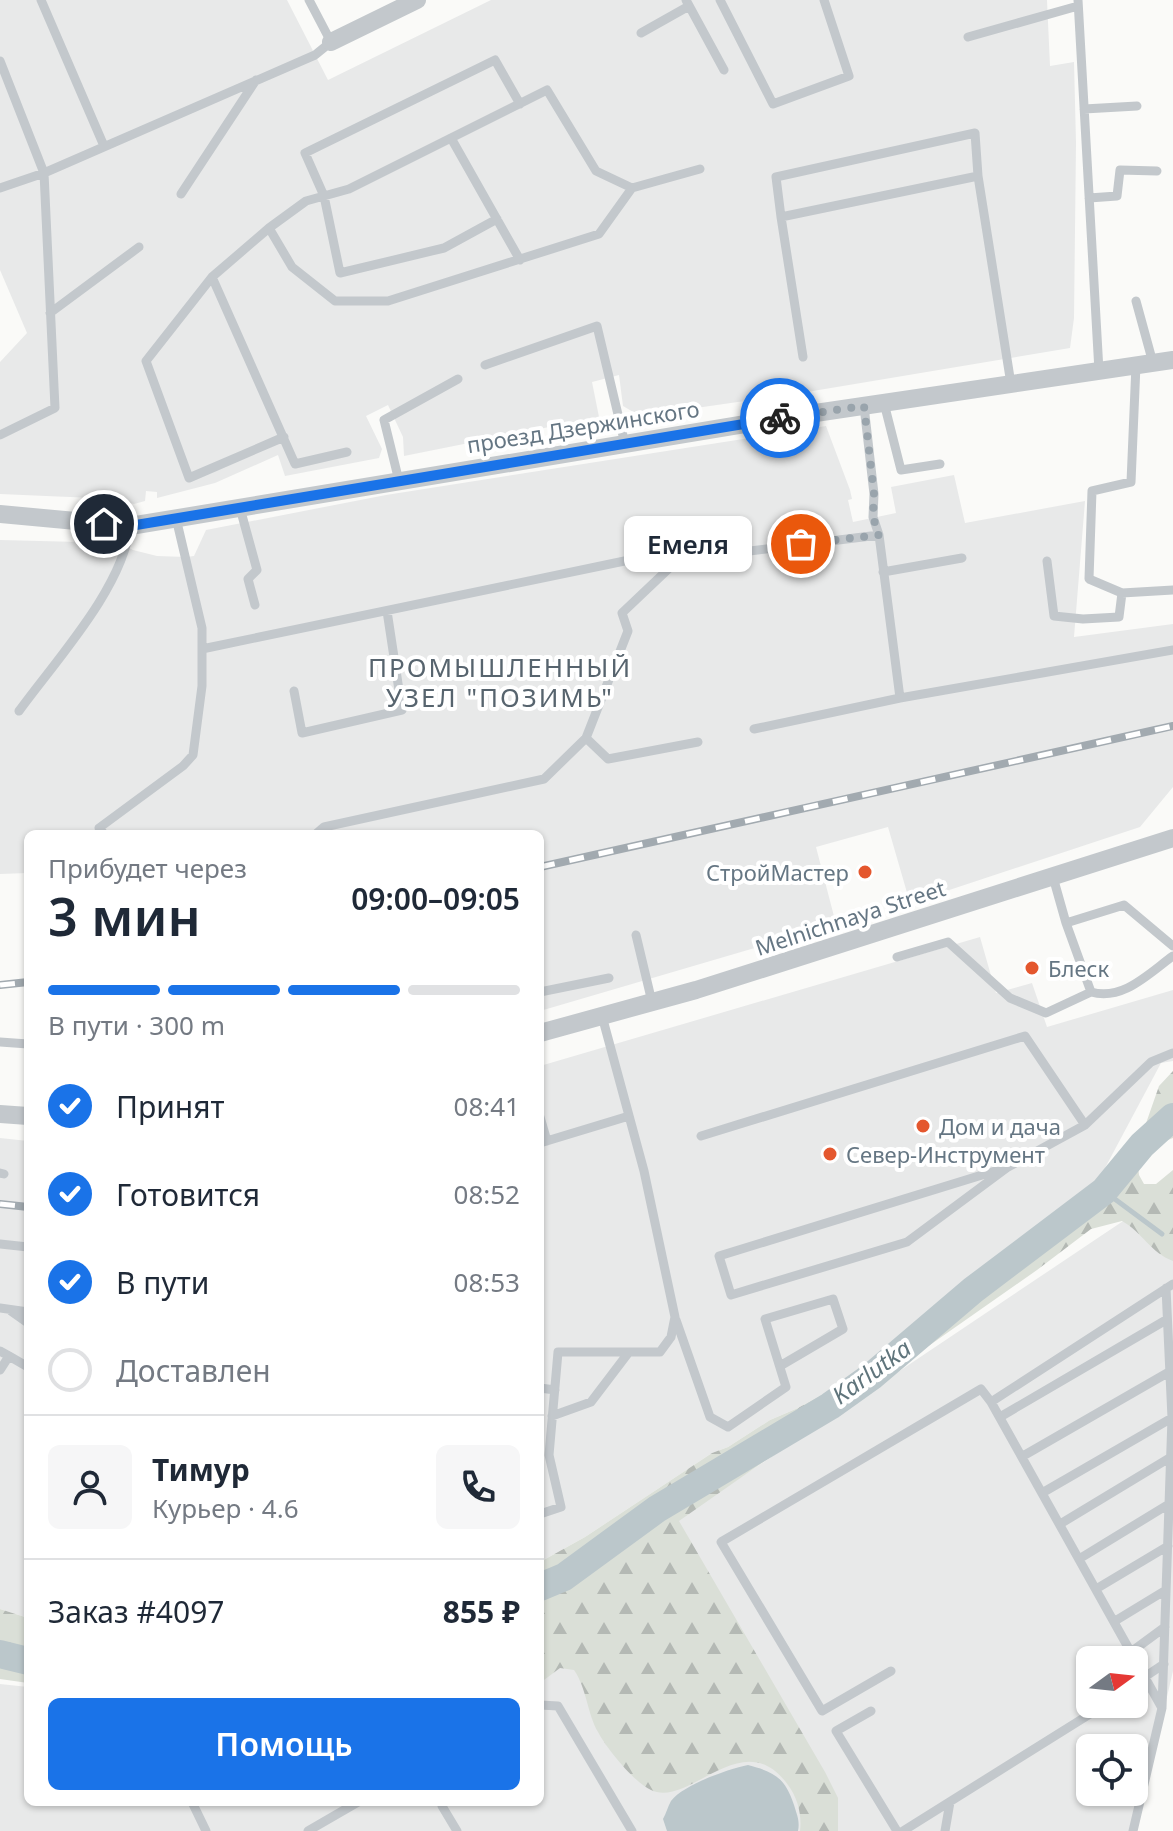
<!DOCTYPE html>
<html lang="ru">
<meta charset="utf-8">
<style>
body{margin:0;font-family:"Noto Sans",sans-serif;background:#f6f6f7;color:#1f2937;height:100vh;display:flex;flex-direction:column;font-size:30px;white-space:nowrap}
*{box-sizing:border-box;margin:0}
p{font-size:26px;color:#747a83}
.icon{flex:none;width:44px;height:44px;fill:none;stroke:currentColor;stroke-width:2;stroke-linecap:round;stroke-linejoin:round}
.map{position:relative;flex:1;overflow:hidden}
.drawer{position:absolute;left:24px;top:830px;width:520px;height:976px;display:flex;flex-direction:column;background:#fff;border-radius:12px;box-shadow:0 2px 6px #0004}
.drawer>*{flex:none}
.needle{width:52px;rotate:75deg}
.buttons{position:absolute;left:1076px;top:1646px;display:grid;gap:16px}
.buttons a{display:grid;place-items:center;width:72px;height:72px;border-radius:12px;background:#fff;box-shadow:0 2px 6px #0004;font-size:40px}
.pin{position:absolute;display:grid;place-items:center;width:68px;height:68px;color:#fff;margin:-34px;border:4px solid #fff;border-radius:50%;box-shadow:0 2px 8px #0007}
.courier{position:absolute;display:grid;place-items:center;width:80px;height:80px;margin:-40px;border:6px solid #1a73e8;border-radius:50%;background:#fff;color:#222;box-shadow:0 2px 10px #0007}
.bubble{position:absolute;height:56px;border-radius:12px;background:#fff;box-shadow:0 2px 6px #0004;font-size:26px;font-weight:600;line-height:56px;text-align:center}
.headline em{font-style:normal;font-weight:600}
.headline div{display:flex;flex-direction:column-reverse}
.headline{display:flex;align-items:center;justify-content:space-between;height:136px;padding:0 24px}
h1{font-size:52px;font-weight:600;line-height:60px}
.bar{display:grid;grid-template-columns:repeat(4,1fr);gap:12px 8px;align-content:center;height:96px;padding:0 24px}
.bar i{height:10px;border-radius:6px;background:#e0e1e3}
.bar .current{background:#1a73e8}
.bar p{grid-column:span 4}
.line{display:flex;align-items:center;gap:20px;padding:0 24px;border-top:2px solid #e0e1e3}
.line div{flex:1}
.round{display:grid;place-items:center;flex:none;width:84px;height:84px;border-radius:12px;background:#f6f6f7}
ol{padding:0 24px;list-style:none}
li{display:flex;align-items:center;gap:24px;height:88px}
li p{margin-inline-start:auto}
li .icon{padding:8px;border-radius:50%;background:#1a73e8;color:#fff;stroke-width:4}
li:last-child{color:#747a83}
li i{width:44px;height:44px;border:4px solid #e0e1e3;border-radius:50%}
.cta{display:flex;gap:16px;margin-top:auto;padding:16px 24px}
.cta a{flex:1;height:92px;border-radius:12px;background:#1a73e8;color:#fff;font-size:32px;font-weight:600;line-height:92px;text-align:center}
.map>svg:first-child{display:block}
</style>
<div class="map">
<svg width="1173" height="1831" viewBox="0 0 1173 1831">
<defs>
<pattern id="forest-firs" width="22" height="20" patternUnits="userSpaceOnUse" patternTransform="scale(2)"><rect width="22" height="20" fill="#dadfd7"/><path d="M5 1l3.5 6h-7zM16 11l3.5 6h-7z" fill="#b4b9b4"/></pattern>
</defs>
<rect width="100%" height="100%" fill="#fafaf8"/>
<!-- built -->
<path fill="#e8e9e9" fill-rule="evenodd" d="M0 0H287L328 80 491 0H1047L1050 66 1074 62 1076 143 1074 318 1070 348 801 393 640 416 623 406 619 375 592 382 599 417 404 456 403 437 388 405 366 416 382 449 379 458 285 476 278 455 215 483 157 498V492L146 491 145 501 134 504 116 499 0 494V362L27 333 0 270Z
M826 426 850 490 852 499 848 500 853 522 896 513 891 487 954 475 965 523 1085 501 1074 637 1173 624V787L1140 827 910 903 888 827 816 847 836 924 540 1011V834H28V873L0 874V540L119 543 133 550 157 556 186 557 194 556 206 530 386 495Z
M980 937 996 993 1032 983 1047 1027 1173 990V1061L1161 1063 1097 1183 964 1280 869 1369 798 1408 770 1420 728 1447 712 1453 585 1537 540 1562V1066Z
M0 1138 28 1141V1618L0 1609Z
M1150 1203 1173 1221V1671L1136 1831H0V1684L28 1687V1802H540V1612ZM1090 1660H1134V1704H1090ZM1090 1748H1134V1792H1090Z"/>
<!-- forest -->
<path fill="url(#forest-firs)" d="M1173 1071V1138L1165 1141 1138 1165 1139 1175 1144 1184H1156L1173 1170V1261C1151 1253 1142 1232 1122 1221L1091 1229 1037 1270 679 1521 825 1772 838 1798V1831H800C802 1816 798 1798 788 1785 743 1722 689 1809 651 1790 635 1783 607 1749 598 1732 587 1713 587 1689 574 1670L560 1668 540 1683V1562L585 1537 712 1453 728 1447 770 1420 798 1408 869 1369 964 1280 1097 1183 1134 1144 1144 1129 1159 1086Z
M0 1609 28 1618V1683L0 1679Z"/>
<!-- water -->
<path fill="#bbc7cb" d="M748 1765C775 1772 785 1778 794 1805 797 1815 800 1821 798 1831H667L663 1819C666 1814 668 1806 671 1801 683 1785 728 1769 748 1765Z"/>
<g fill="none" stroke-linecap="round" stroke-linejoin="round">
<!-- stream -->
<path stroke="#bbc7cb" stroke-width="5" d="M1104 1191 1162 1234"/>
<!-- river -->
<path stroke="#bbc7cb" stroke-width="28" d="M540 1587 564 1577 657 1509 830 1406 872 1376 973 1290 1104 1191 1142 1145 1173 1117
M0 1654 28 1661"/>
<!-- lane -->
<path stroke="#c3c8cc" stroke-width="9" d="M41 0 104 146
M686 0 724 70
M720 0 773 104 849 76 824 0
M1078 0 1099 371
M641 33 689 6
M968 37 1078 6
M0 61 44 173 315 55 331 42 309 0
M1084 109 1137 106
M451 138 520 260
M0 188 44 173 55 408 0 435
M181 194 256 80
M1089 198 1117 196 1120 170 1157 171
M781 217 776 177 975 133 978 176
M497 219 444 248 340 273 324 196 305 153 495 60 520 104
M269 228 292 267 335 301H388L599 234 632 188 700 169
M212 277 295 464 347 452
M1136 301 1153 363
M50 313 139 247
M803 357 781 217 978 176 1011 384
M485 365 597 326 625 444
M1136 365 1131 482 1092 491 1089 579 1122 593 1173 590
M884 403 901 470 940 464
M284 437 189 478 146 361 212 277 269 228 306 201 349 189 547 90 596 171 632 188
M399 481 384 420 458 379
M240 508 257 570 248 579 255 605
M879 535 900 698 1173 650
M1047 561 1054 616 1083 619 1119 617 1122 593
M883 572 962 558
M202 649 634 559 669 542
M294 691 302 733 402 710 387 611
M19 711C56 660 123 588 130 526
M754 729 900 698
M698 742 608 759 586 738 628 631 622 613 681 557H701L879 535 873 517 874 494 864 406
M104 834 99 828 183 766 193 755 202 686V628L176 518
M316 834 324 827 544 779 586 738
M1053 877 1066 923 1124 905 1173 946
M1066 923 1091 992C1123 1001 1148 974 1173 956
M636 935 652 1002
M897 957 948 942 1010 998 1046 1013 1091 992
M540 992 609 978
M0 1042 28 1044
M540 1117 547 1141
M701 1136 1025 1036 1085 1125
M540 1143 629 1116
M1008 1167 719 1256 731 1295 907 1242 1008 1167 1085 1125 1151 1062 1173 1053
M0 1173 4 1174
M0 1244 28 1247
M0 1308 28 1312
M11 1311 28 1323
M676 1320 710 1417 728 1427 786 1387 765 1319 833 1299 843 1329 780 1366
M0 1351 9 1356 0 1370
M9 1356 28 1367
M540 1388 555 1390
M552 1416 591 1402 629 1352
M1000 1417 1166 1320
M1023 1456 1169 1372
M1042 1493 1172 1418
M540 1514 561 1507 549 1455 558 1352H660L671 1337 675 1317 644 1171 602 1016
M1060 1524 1171 1457
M1079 1559 1169 1504
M1096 1589 1168 1546
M1115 1621 1166 1590
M1131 1652 1165 1627
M891 1671 822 1711 721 1542 981 1389 991 1402
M1134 1684 1164 1664
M540 1705 558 1706 632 1831
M1162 1708 991 1402 1173 1284
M871 1711 836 1731 897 1831
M192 1802 206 1831
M442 1806 457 1831
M308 1831 358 1802
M903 1831 1106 1704
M945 1831 950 1802
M1133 1831 1162 1708 1172 1418 1166 1288"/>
<!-- street -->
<path stroke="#c3c8cc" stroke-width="18" d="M331 42 417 0
M0 514 130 526 775 419 1173 360
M540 1033 696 990 1173 838
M0 1114 28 1116"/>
<defs>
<path id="rail" d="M540 867 1173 726
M0 985 28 982
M0 1204 28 1207"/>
</defs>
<!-- rail casing -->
<use href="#rail" stroke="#a2aab0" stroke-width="8"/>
<!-- rail -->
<use href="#rail" stroke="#fff" stroke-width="5" stroke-dasharray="15" stroke-linecap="butt"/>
</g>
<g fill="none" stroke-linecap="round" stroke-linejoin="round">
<!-- done -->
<path stroke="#99a4ac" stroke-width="8" stroke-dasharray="0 14.4" d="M780 418 864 406 874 494 873 517 879 535 801 544"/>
<!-- route -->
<path stroke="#1a73e8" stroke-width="10" d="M104 524 130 526 780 418"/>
</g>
<!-- markers -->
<g fill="#e4572e" stroke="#fff" stroke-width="3">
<circle cx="865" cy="872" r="8"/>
<circle cx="1032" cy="968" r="8"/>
<circle cx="923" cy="1126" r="8"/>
<circle cx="830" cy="1154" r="8"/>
</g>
<g text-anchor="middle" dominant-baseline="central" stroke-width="8" stroke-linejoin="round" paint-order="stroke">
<!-- street labels -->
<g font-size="22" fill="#657683" stroke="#fff">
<text transform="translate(583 426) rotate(-9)">проезд Дзержинского</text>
<text transform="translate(850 917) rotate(-18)">Melnichnaya Street</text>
</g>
<!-- poi labels -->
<g font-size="22" fill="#657683" stroke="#fff" text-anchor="start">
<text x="849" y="872" text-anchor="end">СтройМастер</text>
<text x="1048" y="968">Блеск</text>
<text x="939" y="1126">Дом и дача</text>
<text x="846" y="1154">Север-Инструмент</text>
</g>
<!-- water labels -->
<g font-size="24" font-style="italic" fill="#60757c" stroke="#fff">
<text transform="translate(871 1371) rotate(-36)">Karlutka</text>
</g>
<!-- quarter labels -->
<g font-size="26" letter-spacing="2" fill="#57646e" stroke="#fff">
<text x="500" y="667">ПРОМЫШЛЕННЫЙ<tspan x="500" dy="30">УЗЕЛ "ПОЗИМЬ"</tspan></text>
</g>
</g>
</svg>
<div class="buttons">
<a><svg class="needle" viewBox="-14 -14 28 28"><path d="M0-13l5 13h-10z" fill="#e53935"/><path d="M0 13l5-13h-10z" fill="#747a83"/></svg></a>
<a><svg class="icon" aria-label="locate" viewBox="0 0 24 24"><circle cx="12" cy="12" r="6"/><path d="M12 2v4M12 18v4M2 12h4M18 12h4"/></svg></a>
</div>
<div class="pin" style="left:801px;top:544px;background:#ea580c"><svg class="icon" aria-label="bag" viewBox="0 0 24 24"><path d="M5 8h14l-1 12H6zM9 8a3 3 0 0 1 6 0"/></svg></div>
<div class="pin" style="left:104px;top:524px;background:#1f2937"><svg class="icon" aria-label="home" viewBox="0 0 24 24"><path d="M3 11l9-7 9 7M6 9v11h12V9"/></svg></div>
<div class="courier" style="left:780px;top:418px"><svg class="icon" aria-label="bike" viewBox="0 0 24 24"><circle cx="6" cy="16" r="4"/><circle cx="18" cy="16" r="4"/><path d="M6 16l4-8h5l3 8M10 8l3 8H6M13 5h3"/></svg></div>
<div class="bubble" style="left:624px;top:516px;width:128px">Емеля</div>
<section class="drawer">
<div class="headline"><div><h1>3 мин</h1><p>Прибудет через</p></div><em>09:00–09:05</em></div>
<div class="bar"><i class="current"></i><i class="current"></i><i class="current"></i><i></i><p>В пути · 300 m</p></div>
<ol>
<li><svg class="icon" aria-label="check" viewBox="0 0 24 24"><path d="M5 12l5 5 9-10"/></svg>Принят<p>08:41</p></li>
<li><svg class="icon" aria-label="check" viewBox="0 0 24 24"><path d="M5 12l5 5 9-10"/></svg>Готовится<p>08:52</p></li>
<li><svg class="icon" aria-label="check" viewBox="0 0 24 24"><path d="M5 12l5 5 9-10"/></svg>В пути<p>08:53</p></li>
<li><i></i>Доставлен</li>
</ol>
<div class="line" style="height:144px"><a class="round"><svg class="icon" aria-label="person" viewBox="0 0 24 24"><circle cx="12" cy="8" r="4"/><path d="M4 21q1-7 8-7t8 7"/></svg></a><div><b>Тимур</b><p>Курьер · 4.6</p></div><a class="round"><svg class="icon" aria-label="phone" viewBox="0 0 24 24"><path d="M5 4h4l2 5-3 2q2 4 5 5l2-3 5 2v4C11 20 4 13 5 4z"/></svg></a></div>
<div class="line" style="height:104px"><div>Заказ #4097</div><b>855 ₽</b></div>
<div class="cta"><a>Помощь</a></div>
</section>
</div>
